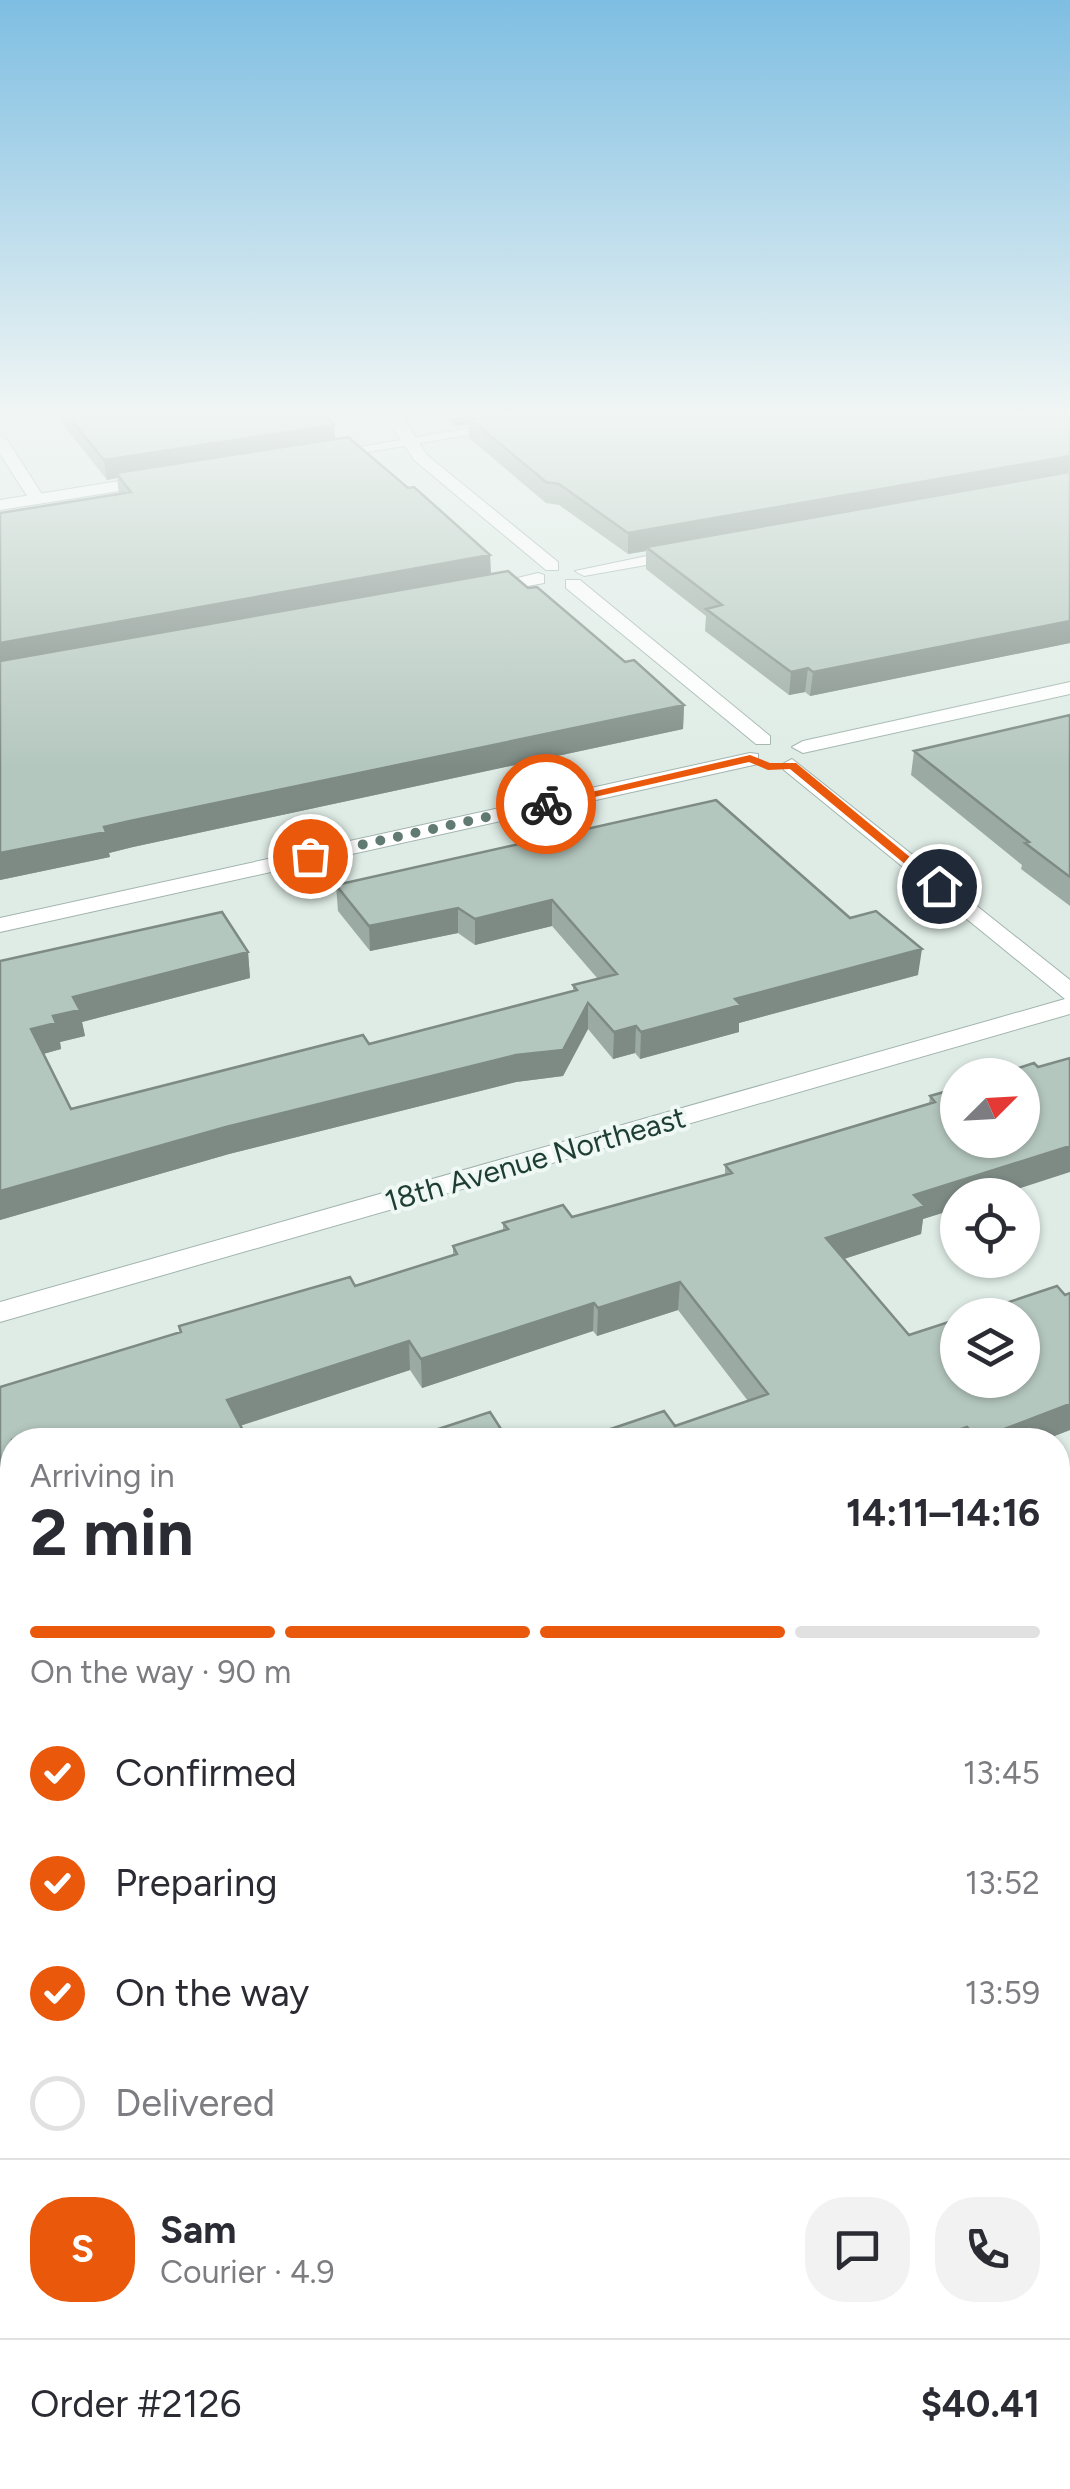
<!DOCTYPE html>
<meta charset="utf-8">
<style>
body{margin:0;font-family:Figtree,sans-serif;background:#f2f2f3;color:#2b2b33;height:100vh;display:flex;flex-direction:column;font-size:38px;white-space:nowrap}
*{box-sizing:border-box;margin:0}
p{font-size:32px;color:#7c7c81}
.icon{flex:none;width:55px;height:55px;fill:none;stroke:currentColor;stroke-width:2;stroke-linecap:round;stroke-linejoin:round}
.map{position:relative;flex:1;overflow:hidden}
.sheet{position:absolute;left:0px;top:1428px;width:1070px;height:1062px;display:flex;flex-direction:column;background:#fff;border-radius:40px 40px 0 0;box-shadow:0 2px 8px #0004}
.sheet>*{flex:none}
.needle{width:65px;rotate:66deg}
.controls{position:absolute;left:940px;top:1058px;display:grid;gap:20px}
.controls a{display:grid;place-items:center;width:100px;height:100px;border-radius:50%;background:#fff;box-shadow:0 2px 8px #0004;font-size:50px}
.pin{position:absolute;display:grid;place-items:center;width:85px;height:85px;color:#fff;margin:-42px;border:5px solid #fff;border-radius:50%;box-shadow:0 2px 10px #0007}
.courier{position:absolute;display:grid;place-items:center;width:100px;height:100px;margin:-50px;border:8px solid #ea580c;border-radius:50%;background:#fff;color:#222;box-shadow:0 2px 12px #0007}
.headline em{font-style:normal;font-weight:700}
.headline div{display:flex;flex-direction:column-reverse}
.headline{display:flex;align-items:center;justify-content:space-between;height:170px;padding:0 30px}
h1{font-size:65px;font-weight:700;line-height:75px}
.bar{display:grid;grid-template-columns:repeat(4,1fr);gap:15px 10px;align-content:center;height:120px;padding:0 30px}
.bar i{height:12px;border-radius:8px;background:#e1e1e2}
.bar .active{background:#ea580c}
.bar p{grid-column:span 4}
.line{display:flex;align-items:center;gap:25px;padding:0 30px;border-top:2px solid #e1e1e2}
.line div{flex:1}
.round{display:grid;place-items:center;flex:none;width:105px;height:105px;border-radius:40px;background:#f2f2f3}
ol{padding:0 30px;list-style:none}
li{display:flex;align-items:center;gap:30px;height:110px}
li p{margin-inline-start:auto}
li .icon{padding:10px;border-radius:50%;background:#ea580c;color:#fff;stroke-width:4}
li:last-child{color:#7c7c81}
li i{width:55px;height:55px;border:5px solid #e1e1e2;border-radius:50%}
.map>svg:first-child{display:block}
</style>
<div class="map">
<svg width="1070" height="2489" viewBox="0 0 1070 2489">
<rect width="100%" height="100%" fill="#dfece6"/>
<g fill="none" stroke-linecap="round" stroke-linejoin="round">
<defs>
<path id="minor" d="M387 418H403L427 455 558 562V570H546L414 460Z
M0 436 8 441 45 499 43 503 29 499 0 454Z
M685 548 694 553 691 557 584 576 575 571Z
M538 573 544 575V583L480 595 471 589Z
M566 580H580L770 736V744H756L566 588Z
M1070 682V694L803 753 792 747 803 741Z
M750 753 758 754V764L0 932V918Z
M792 759 1070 980V1014L0 1322V1302L1065 999 784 770 781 765Z
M1070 1560V1588L1058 1592V1564Z
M12 1962V2002L0 2007V1967Z"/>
<path id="secondary" d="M529 418H568L321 460 313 455Z
M157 475 165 480 163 484 0 510V500Z"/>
</defs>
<!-- minor casing -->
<use href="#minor" stroke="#a1b4ad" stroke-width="2"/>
<!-- secondary casing -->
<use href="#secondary" stroke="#9cb9ae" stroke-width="2"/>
<!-- minor -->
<use href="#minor" fill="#fff" fill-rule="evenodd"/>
<!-- secondary -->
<use href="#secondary" fill="#fff" fill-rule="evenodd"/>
</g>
<!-- wall -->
<path fill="#9baba3" d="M58 418H327L334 425 335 439 408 488 490 555 491 574 528 588 684 705 683 729 133 847 109 853 110 857 0 880V513L119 494 117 478 107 480Z
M445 418H1070V643L810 696 805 692 789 695 705 631 706 616 646 569V551L628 554 559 505 546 503 469 438V424L455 426Z
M1070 715V906L1021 869 1022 865 911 775 914 751Z
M336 885 850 918 918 975 739 1023V1032L640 1059 635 1053 613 1059 588 1029 563 1076 516 1082 229 1154 0 1220V961L248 952 250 978 82 1022 85 1036 60 1042 61 1049 43 1054 71 1109 369 1044 573 991V985L598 979 552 926 475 945 458 933 370 951 338 911Z
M958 1088V1208L923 1219 921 1234 844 1259 909 1335 1070 1293V1430L1044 1440H578L675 1426 748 1401 678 1310 597 1336 593 1331 422 1388 410 1370 240 1426 12 1440V1519L0 1523V1387L180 1333 179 1326 355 1286 453 1255V1246L503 1231V1223L572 1217 725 1175V1165L929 1104 930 1096Z
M945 2478H1058L1070 2489H952Z"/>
<!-- shaded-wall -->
<path fill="#7e8b85" d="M455 418H469V424L455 426Z
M334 425 336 444 116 473 117 478 107 480 104 460Z
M1070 456V476L646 547V551L628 554V533Z
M490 555 491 578 0 667V643Z
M1070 621V643L810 696 813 672Z
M808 668 805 692 789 695 791 672Z
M684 705 683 729 133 847 109 853 110 857 0 880V853L104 827Z
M552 900V926L475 945V919Z
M458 908V933L370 951 369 926Z
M922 949 918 975 739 1023V1032L640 1059 641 1032 735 999Z
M248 952 250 978 82 1022 85 1036 60 1042 61 1049 36 1056 31 1029 53 1016 73 997Z
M588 1003V1029L563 1076 516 1082 229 1154 0 1220V1191Z
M636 1026 635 1053 613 1059 614 1032Z
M1070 1146V1172L999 1195H958V1208L923 1219 921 1234 822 1266 826 1238 914 1195Z
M680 1282 678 1310 597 1336 598 1308Z
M594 1303 593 1331 422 1388 421 1359Z
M409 1341 410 1370 230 1429 227 1400Z
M1070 1404V1430L1044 1440H977Z
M967 1427 964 1440H930Z
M12 1488V1519L0 1523V1492Z
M12 1788V1820L0 1824V1792Z
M1070 1833V1858L1058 1864V1839Z
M12 2469V2478H31L33 2489H1L0 2475Z"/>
<!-- building -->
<path fill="#b4c7be" stroke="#7e8b85" stroke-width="2.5" d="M70 418H327L334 425 104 460Z
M469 418H1070V456L628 533 559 484 546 482Z
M348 437 408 488 414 487 490 555 0 643V513L131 492 116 473Z
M1070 472V621L813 672 808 668 791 672 706 609 722 605 646 547Z
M508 571 528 588 537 587 625 662 634 660 684 705 130 821 104 827 106 832 0 853V661Z
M1070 715V877L1025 843 1029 842 914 751Z
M716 800 850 918 876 911 922 949 735 999 741 1005 641 1032 636 1026 614 1032 588 1003 563 1050 516 1055 226 1127 0 1191V961L222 912 248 952 73 997 80 1010 53 1016 56 1023 31 1029 71 1109 363 1035 369 1044 577 990 573 985 617 974 552 900 475 919 458 908 369 926 336 885Z
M1070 1058V1146L914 1195 925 1206 826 1238 909 1335 958 1319V1380H1022V1315H970L1057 1286 1065 1295 1070 1293V1404L978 1439 967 1427 930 1440H578L664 1411 675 1426 768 1394 680 1282 598 1308 594 1303 421 1359 409 1341 227 1400 248 1440H12V1488L0 1492V1387L181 1332 179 1326 350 1277 355 1286 457 1254 453 1246 508 1229 503 1223 563 1205 572 1217 732 1173 725 1165 935 1102 930 1096 958 1088V1140H1022V1075H997L1034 1063 1038 1067Z
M490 1412 508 1440H405Z
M8 1630 12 1645V1788L0 1792V1632Z
M1070 1722V1833L1058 1839V1727Z
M1070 2307V2489H975L968 2478H1058V2314Z
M12 2418V2469L0 2475V2424Z
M763 2478H842L848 2489H742Z"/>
<!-- sky -->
<linearGradient id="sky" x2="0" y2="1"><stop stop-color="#7ebee2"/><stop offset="0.54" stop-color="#f1f6f4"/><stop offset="1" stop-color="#f1f6f4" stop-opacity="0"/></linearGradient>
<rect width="1070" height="767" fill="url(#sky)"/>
<!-- route -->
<path fill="#ea580c" d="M750 755 770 763H796L945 886 934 888 790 769 768 770 749 762 546 808 540 804Z"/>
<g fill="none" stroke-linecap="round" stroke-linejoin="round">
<!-- done -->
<path stroke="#627b72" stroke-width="10" stroke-dasharray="0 18" d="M310 856 546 804"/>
</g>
<g text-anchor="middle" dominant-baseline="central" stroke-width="8" stroke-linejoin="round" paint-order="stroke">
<!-- street labels -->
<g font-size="30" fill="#1e3e34" stroke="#eff8f4">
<text transform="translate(535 1159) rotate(-16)">18th Avenue Northeast</text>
</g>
</g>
</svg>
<div class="controls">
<a><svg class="needle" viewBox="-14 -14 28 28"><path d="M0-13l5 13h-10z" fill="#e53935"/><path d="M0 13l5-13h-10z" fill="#7c7c81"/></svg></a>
<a><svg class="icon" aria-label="locate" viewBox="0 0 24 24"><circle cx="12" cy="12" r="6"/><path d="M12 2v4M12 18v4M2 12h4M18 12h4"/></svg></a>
<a><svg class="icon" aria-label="layers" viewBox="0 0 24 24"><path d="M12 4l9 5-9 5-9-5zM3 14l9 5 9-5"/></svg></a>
</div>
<div class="pin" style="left:310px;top:856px;background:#ea580c"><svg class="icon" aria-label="bag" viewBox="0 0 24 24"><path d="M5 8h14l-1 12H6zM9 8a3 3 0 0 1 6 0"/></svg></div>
<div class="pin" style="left:939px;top:886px;background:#1f2937"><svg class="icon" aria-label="home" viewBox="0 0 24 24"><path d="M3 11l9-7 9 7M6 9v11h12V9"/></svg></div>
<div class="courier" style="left:546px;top:804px"><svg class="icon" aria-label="bike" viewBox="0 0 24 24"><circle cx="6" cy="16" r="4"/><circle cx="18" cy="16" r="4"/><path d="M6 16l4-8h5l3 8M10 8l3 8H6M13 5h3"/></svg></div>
<section class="sheet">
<div class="headline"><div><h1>2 min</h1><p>Arriving in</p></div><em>14:11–14:16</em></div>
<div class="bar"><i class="active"></i><i class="active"></i><i class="active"></i><i></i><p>On the way · 90 m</p></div>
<ol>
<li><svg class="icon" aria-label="check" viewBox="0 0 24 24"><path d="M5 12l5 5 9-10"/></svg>Confirmed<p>13:45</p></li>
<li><svg class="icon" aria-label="check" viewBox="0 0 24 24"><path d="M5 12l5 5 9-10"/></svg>Preparing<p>13:52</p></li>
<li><svg class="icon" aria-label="check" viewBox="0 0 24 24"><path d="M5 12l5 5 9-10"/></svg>On the way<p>13:59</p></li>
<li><i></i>Delivered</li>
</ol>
<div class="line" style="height:180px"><b class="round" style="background:#ea580c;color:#fff">S</b><div><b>Sam</b><p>Courier · 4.9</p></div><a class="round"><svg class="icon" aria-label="chat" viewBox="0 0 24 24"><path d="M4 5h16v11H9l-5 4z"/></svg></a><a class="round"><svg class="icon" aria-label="phone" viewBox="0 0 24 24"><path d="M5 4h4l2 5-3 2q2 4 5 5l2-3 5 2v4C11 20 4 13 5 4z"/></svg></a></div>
<div class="line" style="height:130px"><div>Order #2126</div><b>$40.41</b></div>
</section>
</div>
